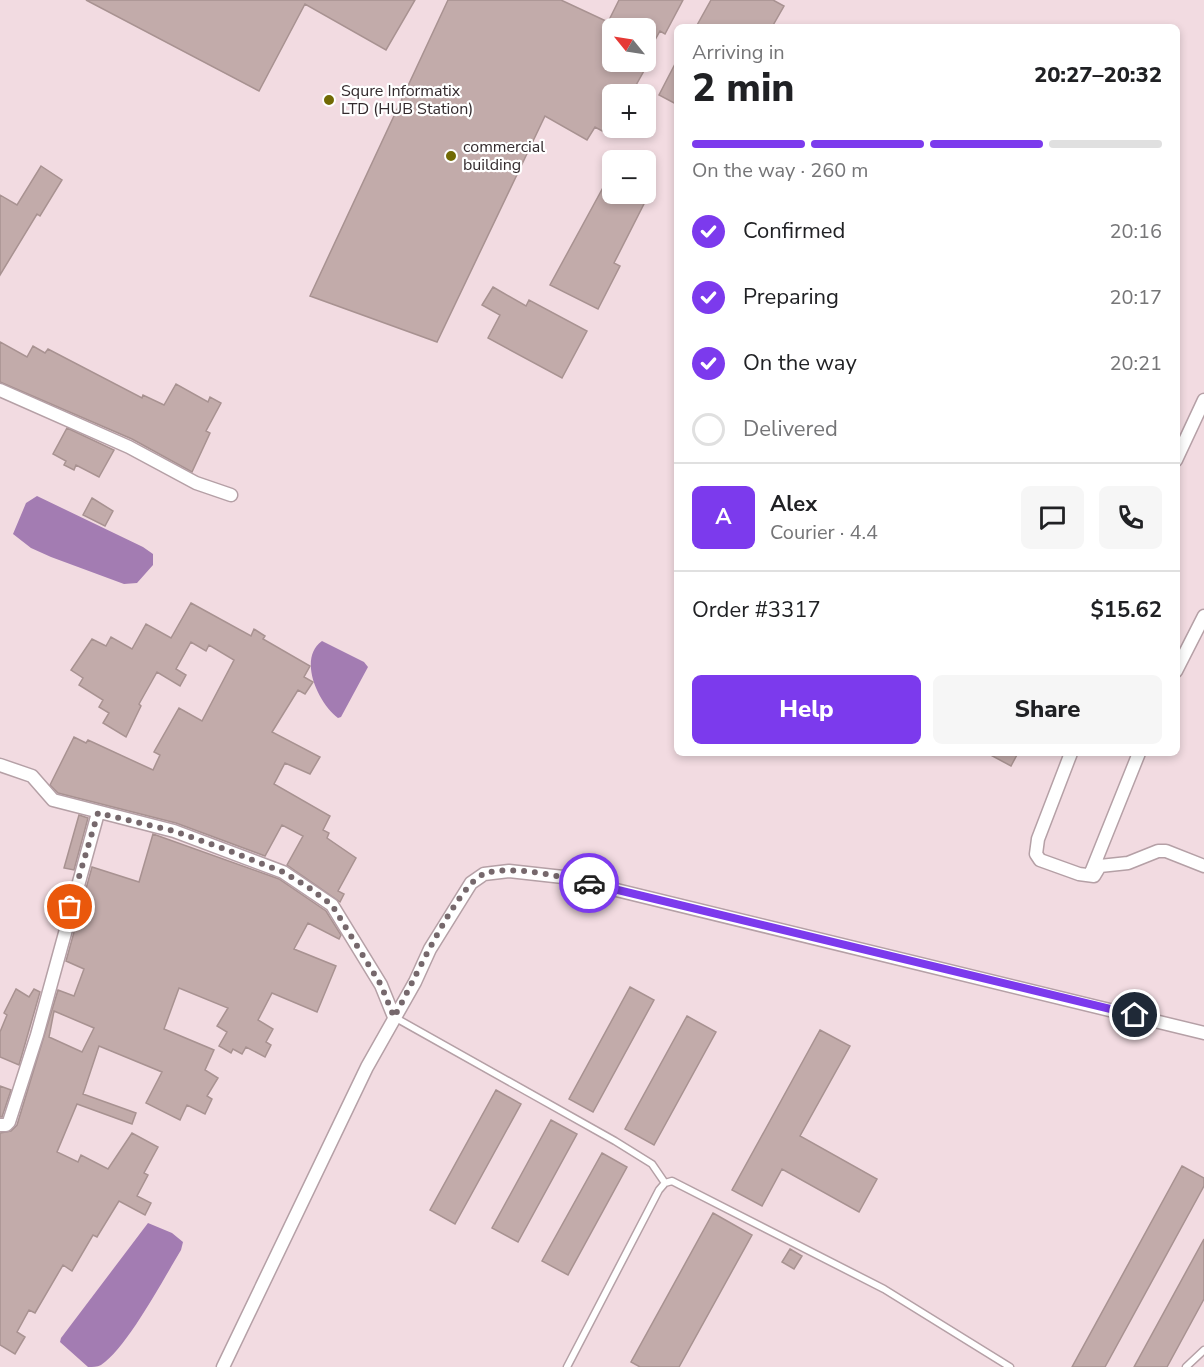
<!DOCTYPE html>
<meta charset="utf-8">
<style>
body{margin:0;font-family:"Nunito Sans",sans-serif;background:#f6f6f6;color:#202124;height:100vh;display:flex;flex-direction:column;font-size:22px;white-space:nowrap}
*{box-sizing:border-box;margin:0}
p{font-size:20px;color:#757577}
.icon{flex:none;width:33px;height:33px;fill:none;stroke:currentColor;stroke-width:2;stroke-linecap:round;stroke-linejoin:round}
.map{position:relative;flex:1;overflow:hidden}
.drawer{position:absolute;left:674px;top:24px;width:506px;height:732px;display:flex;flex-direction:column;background:#fff;border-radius:9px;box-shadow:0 3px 9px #0003}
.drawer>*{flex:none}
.needle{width:39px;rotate:300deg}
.tools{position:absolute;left:602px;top:18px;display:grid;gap:12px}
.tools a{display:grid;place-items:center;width:54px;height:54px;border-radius:9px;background:#fff;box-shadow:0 3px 9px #0003;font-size:30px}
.pin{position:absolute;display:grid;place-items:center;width:51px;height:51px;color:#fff;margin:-26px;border:3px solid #fff;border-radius:50%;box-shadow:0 2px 6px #0007}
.courier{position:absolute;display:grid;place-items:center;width:60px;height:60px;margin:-30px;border:4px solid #7c3aed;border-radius:50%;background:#fff;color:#222;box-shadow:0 2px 8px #0007}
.head em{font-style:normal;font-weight:800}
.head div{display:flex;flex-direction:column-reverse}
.head{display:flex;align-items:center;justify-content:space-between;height:102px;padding:0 18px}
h1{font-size:39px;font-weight:800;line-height:45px}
.bar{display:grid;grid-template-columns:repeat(4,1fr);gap:9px 6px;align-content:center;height:72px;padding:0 18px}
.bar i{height:8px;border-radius:4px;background:#e0e0e0}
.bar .selected{background:#7c3aed}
.bar p{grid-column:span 4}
.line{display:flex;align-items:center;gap:15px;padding:0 18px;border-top:2px solid #e0e0e0}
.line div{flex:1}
.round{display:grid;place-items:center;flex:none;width:63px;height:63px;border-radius:9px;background:#f6f6f6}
ol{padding:0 18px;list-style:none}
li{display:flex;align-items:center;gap:18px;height:66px}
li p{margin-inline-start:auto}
li .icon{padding:6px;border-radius:50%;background:#7c3aed;color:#fff;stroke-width:4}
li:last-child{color:#757577}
li i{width:33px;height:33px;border:3px solid #e0e0e0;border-radius:50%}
.cta{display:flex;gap:12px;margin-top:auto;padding:12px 18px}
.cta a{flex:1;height:69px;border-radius:9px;background:#7c3aed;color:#fff;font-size:24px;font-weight:800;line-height:69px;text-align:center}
.cta a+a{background:#f6f6f6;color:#202124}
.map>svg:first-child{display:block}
</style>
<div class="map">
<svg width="1204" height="1367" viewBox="0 0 1204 1367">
<rect width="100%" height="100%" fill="#f2dbe1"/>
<!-- water -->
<path fill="#a37cb2" d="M37 496 143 547 153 554V565L137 583 124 584 51 557 31 548 13 534 26 503Z
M322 641 364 662 368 667 341 717 338 718C319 704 297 659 322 641Z
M148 1223 172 1233 183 1242 181 1250C164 1278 127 1348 101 1365 97 1367 93 1367 88 1367L60 1342 61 1338Z"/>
<!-- building -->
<path fill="#c2abaa" stroke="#a89291" stroke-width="1.5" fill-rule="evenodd" d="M86 0H415L386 50 305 4 259 91Z
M448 0H561L608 22 619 0H683L665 34 660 31 645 58V28H612V62H643L640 66 645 69 631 94H612V118L604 132 595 127 587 140 545 116 437 342 310 296Z
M711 0H773L784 6 772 27H696Z
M676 62V104L659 95Z
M41 166 62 180 40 216 37 214 0 275V195L17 205Z
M612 171V194H649L614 263 620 266 598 309 550 285Z
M493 287 526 306 529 300 587 331 562 378 488 338 500 315 482 305Z
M0 342 27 357 33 346 45 353 48 349 142 398 143 395 164 405 176 384 208 402 210 397 221 403 206 431 210 433 192 472 132 439 0 382Z
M67 428 114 450 99 477 76 465 74 470 64 465 66 461 53 454Z
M92 498 113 511 105 526 83 515Z
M191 603 251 636 254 629 265 636 263 639 310 666 304 677 313 682 305 694 298 690 272 732 320 757 310 774 285 763 274 784 330 816 323 830 329 833 327 838 356 858 338 891 344 894 340 902 287 865 303 836 282 825 265 856 176 823 58 793 50 785 74 737 86 743 88 740 153 770 160 755 154 752 179 708 202 721 234 660 209 645 206 651 191 642 176 669 186 675 180 686 157 672 139 704 141 706 126 737 103 723 109 713 99 707 103 700 79 685 83 678 71 670 92 639 106 646 111 637 132 649 146 624 171 638Z
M987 753H1018L1011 766Z
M79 815 88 818 74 870 64 868Z
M153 834 279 879 326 911 341 935 339 939 308 923 294 949 336 966 317 1012 272 993 258 1020 273 1029 266 1042 271 1045 265 1057 246 1047 242 1054 233 1049 231 1053 219 1046 227 1032 217 1026 228 1008 179 988 164 1029 214 1050 205 1070 218 1078 207 1096 212 1099 205 1114 187 1105 180 1120 146 1103 162 1072 99 1046 83 1094 136 1113 132 1124 77 1104 57 1152 78 1162 81 1155 108 1169 132 1133 158 1147 144 1173 148 1175 137 1196 151 1203 145 1215 119 1201 97 1237 93 1235 72 1271 63 1265 35 1313 29 1310 17 1332 25 1337 15 1354 0 1345V1133L11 1131 17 1125 58 990 74 996 84 969 66 961 92 867 139 882ZM54 1011 94 1028 82 1052 49 1037Z
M630 987 654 1000 593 1112 569 1099Z
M16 989 29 997 34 989 40 992 19 1065 0 1057V1032L7 1015 4 1013Z
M687 1016 716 1032 654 1145 625 1129Z
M820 1030 850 1046 800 1136 877 1179 859 1212 782 1169 762 1206 732 1190Z
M0 1086 11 1090 2 1117H0Z
M496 1090 521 1104 455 1224 430 1210Z
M551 1120 577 1134 518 1242 492 1228Z
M602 1153 627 1167 568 1275 542 1261Z
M1182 1166 1204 1178V1186L1105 1367H1072Z
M713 1213 752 1235 679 1367H640L631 1362Z
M1204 1239V1299L1167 1367H1134Z
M790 1249 802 1256 794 1269 782 1262Z"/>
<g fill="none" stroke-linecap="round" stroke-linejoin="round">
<defs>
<path id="lane" d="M394 1017 615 1141 652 1164 665 1183
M567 1367 659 1190 665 1183 672 1181 884 1289 1010 1367
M1186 1367 1204 1350"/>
<path id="street" d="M0 390 129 447 196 483 231 495
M1176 460 1204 400
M1176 671 1204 616
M1071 753 1038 839 1036 854 1040 860 1079 874 1094 876 1100 866 1128 863 1158 851H1166L1204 866
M0 765 32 776 53 800 174 831 283 872 332 905 381 985 394 1017
M1090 875 1139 753
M0 1125H6L9 1122 37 1035 98 813
M223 1367 367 1067 415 982 430 949 471 883 484 874 509 871 563 877 1204 1033"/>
</defs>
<!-- lane casing -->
<use href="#lane" stroke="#b5a0a6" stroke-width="9"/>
<!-- street casing -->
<use href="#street" stroke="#b5a0a6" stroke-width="15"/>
<!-- lane -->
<use href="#lane" stroke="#fff" stroke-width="6"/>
<!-- street -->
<use href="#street" stroke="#fff" stroke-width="12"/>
</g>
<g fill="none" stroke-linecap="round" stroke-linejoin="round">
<!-- done -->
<path stroke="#76686c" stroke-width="6" stroke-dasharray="0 10.8" d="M70 907 98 813 174 831 222 848 283 872 308 887 332 905 381 985 394 1017C411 988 456 885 484 874 510 864 562 877 589 883"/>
<!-- route -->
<path stroke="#7c3aed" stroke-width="8" d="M589 883 1135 1015"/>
</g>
<!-- markers -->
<g fill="#716a04" stroke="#fff" stroke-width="2">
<circle cx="329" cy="100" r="6"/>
<circle cx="451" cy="156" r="6"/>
</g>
<g text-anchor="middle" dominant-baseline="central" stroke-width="4.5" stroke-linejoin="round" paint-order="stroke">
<!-- poi labels -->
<g font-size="16" fill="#332a2d" stroke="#fff" text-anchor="start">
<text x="341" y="91">Squre Informatix<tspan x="341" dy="18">LTD (HUB Station)</tspan></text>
<text x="463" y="147">commercial<tspan x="463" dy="18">building</tspan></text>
</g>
</g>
</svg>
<div class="tools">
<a><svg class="needle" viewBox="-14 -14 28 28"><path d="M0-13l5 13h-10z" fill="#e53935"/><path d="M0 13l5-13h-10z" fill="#757577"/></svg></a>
<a>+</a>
<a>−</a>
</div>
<div class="pin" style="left:70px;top:907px;background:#ea580c"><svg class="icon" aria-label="bag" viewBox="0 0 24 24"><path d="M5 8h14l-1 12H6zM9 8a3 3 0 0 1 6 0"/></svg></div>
<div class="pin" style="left:1135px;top:1015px;background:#1f2937"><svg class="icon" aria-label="home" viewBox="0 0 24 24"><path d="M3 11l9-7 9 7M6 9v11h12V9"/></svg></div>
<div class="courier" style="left:589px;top:883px"><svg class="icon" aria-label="car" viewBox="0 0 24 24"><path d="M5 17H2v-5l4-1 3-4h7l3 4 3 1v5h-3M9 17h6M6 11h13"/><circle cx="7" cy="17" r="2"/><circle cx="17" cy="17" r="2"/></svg></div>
<section class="drawer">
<div class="head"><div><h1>2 min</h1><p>Arriving in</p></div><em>20:27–20:32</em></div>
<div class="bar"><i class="selected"></i><i class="selected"></i><i class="selected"></i><i></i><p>On the way · 260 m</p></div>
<ol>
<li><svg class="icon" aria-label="check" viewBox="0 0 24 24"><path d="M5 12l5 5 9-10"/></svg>Confirmed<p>20:16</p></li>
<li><svg class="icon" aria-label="check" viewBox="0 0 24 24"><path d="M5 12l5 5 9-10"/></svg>Preparing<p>20:17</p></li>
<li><svg class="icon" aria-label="check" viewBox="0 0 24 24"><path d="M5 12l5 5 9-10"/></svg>On the way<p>20:21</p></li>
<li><i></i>Delivered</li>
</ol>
<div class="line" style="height:108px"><b class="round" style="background:#7c3aed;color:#fff">A</b><div><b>Alex</b><p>Courier · 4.4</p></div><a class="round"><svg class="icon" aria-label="chat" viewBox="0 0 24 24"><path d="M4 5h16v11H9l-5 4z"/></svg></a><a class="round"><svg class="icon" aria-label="phone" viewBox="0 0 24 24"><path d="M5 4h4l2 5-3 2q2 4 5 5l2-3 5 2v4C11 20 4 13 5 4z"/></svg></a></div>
<div class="line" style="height:78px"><div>Order #3317</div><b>$15.62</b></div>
<div class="cta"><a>Help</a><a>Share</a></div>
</section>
</div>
